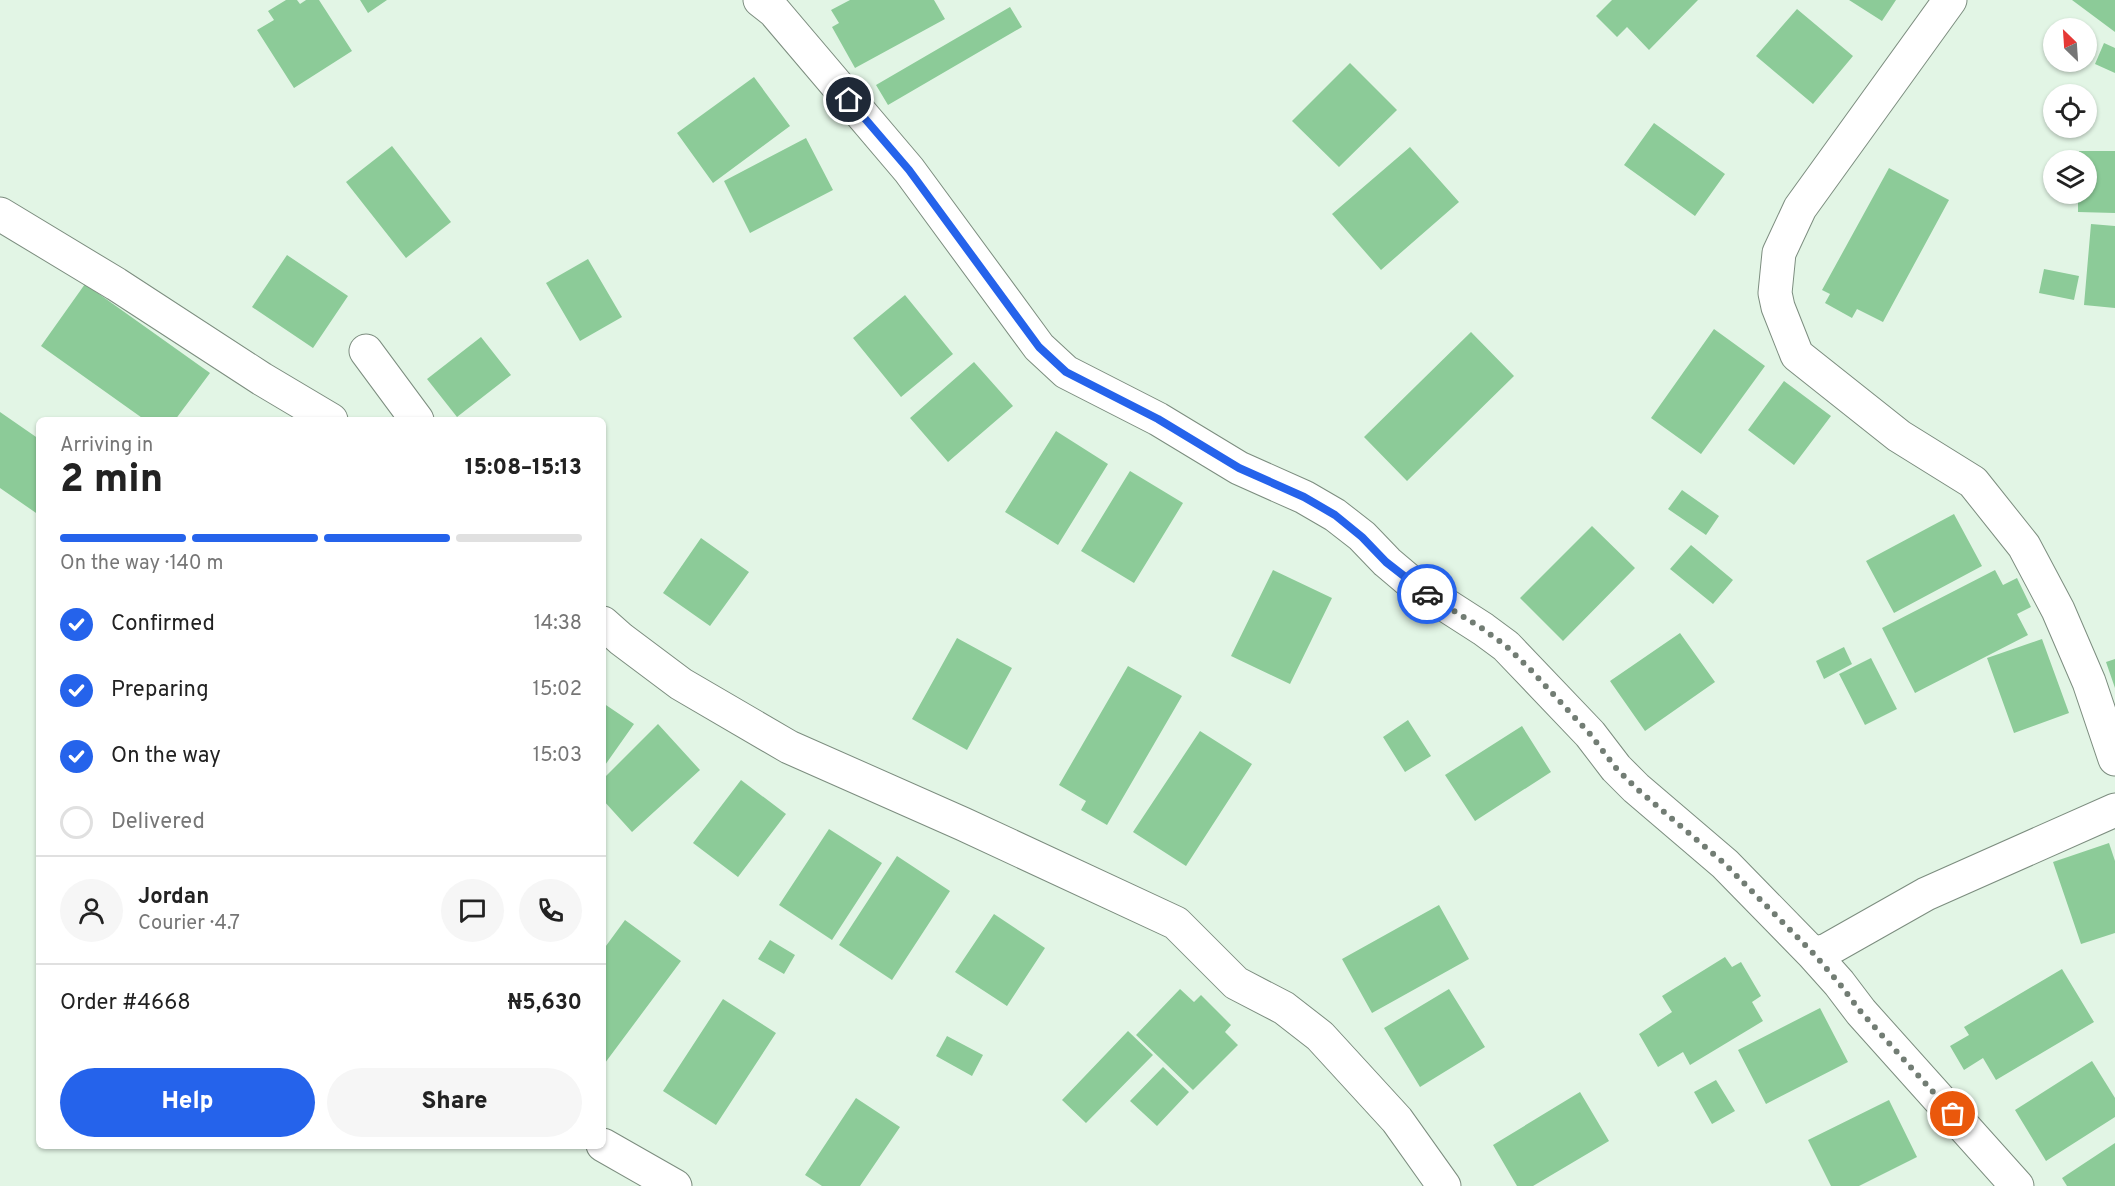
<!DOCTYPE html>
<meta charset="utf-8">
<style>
body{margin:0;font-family:Overpass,sans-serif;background:#f6f6f6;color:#222;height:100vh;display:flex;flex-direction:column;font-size:22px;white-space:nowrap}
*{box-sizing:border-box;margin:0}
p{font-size:20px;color:#767676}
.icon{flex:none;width:33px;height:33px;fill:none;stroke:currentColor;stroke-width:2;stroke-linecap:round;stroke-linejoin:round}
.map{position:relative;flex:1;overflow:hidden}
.side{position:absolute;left:36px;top:417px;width:570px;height:732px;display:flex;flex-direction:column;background:#fff;border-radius:9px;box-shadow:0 2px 4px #0004}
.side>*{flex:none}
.needle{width:39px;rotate:335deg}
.buttons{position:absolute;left:2043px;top:18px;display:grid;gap:12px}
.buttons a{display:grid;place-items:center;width:54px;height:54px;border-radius:50%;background:#fff;box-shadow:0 2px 4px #0004;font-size:30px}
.pin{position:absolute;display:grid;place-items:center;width:51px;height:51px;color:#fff;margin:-26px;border:3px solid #fff;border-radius:50%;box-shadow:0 2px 6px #0007}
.courier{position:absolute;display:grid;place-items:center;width:60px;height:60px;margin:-30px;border:4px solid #2563eb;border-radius:50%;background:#fff;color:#222;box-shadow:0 2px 8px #0007}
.summary em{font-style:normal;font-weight:800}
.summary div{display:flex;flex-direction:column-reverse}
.summary{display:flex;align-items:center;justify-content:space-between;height:102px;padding:0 24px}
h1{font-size:39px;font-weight:800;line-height:45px}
.bar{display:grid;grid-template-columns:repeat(4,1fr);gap:9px 6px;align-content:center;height:72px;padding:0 24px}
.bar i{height:8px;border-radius:4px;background:#e0e0e0}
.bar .current{background:#2563eb}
.bar p{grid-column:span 4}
.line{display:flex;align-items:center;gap:15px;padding:0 24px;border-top:2px solid #e0e0e0}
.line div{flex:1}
.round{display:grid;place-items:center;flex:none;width:63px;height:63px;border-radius:32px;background:#f6f6f6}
ol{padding:0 24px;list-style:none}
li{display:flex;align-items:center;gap:18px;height:66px}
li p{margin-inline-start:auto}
li .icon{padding:6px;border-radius:50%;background:#2563eb;color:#fff;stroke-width:4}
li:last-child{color:#767676}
li i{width:33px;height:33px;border:3px solid #e0e0e0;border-radius:50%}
.button{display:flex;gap:12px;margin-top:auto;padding:12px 24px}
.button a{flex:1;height:69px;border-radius:36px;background:#2563eb;color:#fff;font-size:24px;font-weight:800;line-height:69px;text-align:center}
.button a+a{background:#f6f6f6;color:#222}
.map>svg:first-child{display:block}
</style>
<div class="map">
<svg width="2115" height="1186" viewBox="0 0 2115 1186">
<rect width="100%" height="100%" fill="#e2f5e5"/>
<!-- building -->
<path fill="#8ccb98" d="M286 0H297L300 4 306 0H319L352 51 294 88 257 30 274 20 268 11Z
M360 0H387L368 13Z
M850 0H934L945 19 855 68 832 27 839 23 831 10Z
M1612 0H1698L1649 50 1627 27 1617 37 1596 16Z
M1849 0H1896L1882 21Z
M2072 0H2115V32Z
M1010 7 1022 27 888 105 876 85Z
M1797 9 1853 56 1813 104 1756 56Z
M2104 43 2115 48V73L2095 64Z
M1350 63 1397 110 1339 167 1292 121Z
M754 77 790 126 713 183 677 133Z
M1654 123 1725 174 1695 216 1624 165Z
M806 138 833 190 750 233 724 181Z
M392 146 451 222 406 258 346 182Z
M1410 147 1459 202 1381 270 1332 214Z
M2079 151H2115V213L2078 212V194H2086V160H2079Z
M1889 168 1949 200 1883 322 1857 309 1852 318 1825 303 1830 294 1822 290Z
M2091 224 2115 226V308L2084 305Z
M287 255 348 296 313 348 252 307Z
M588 259 622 317 580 341 546 283Z
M2044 269 2079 276 2074 300 2039 293Z
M85 284 210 373 175 420H145L41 346Z
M905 295 953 354 901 397 853 338Z
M1714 329 1765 366 1701 454 1651 418Z
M1471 332 1514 376 1407 481 1364 437Z
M481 337 511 375 457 417 427 379Z
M974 362 1013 406 948 462 910 418Z
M1784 381 1831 416 1794 465 1748 430Z
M0 412 39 439V515L0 488Z
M1056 431 1108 464 1058 545 1005 512Z
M1130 471 1183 503 1134 583 1081 551Z
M1682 490 1719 516 1706 535 1668 509Z
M1954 514 1982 566 1894 613 1866 561Z
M1592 526 1635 568 1563 641 1520 598Z
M701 538 749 572 710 626 663 593Z
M1691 545 1733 580 1713 604 1670 569Z
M1273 570 1332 598 1290 684 1231 656Z
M1995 570 2003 585 2017 578 2031 607 2017 614 2028 635 1915 693 1882 628Z
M1680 633 1715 682 1645 731 1610 681Z
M957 638 1012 668 967 750 912 719Z
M2042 639 2069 713 2014 733 1987 658Z
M1844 647 1852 664 1824 679 1816 661Z
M1871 658 1897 709 1865 725 1839 674Z
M2115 659V688L2106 662Z
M1128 666 1182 696 1107 825 1081 810 1086 801 1059 785Z
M603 703 634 724 603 768Z
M1408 720 1431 756 1405 772 1383 737Z
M658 724 700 770 632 832 603 800V779Z
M1522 726 1551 772 1475 821 1445 775Z
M1200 731 1252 764 1186 866 1133 832Z
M741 780 786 814 738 877 693 843Z
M829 829 882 863 832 940 779 905Z
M2109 843 2115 861V933L2081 944 2053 862Z
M897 856 950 891 892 980 839 945Z
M1439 905 1469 959 1372 1013 1342 959Z
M994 914 1045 948 1007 1006 955 972Z
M625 920 681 961 605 1063 603 1061V950Z
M770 940 795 955 784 974 758 959Z
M1725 957 1732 967 1741 962 1761 996 1752 1002 1763 1021 1690 1065 1683 1052 1658 1067 1639 1034 1672 1012 1662 996Z
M2062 969 2094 1022 1996 1080 1983 1058 1964 1070 1950 1046 1969 1035 1964 1027Z
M1180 989 1194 1002 1201 995 1231 1025 1225 1032 1238 1045 1193 1090 1136 1035Z
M1449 989 1485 1047 1420 1087 1384 1028Z
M723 999 776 1033 716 1125 663 1091Z
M1820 1008 1848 1062 1766 1104 1738 1050Z
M1128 1031 1153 1055 1086 1123 1062 1100Z
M947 1036 983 1055 972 1076 936 1056Z
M2092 1061 2115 1098V1117L2046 1161 2015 1110Z
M1163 1067 1189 1092 1157 1126 1130 1101Z
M1716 1080 1735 1111 1712 1124 1694 1092Z
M1580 1092 1609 1141 1533 1186H1517L1493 1145Z
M856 1098 900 1127 860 1186H822L805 1175Z
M1889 1100 1917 1157 1859 1186H1831L1808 1140Z
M2115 1143V1186H2067L2062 1178Z"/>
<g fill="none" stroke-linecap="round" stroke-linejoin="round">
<defs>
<path id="minor" d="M760 0 774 11 909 170 1039 347 1066 372 1158 419 1239 468 1304 497 1335 515 1362 536 1387 562 1413 584 1483 629 1506 646 1590 734 1616 768 1636 788 1725 864 1813 954 1839 983 1861 1012 2017 1186
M1950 0 1800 208 1779 253 1775 293 1778 307 1797 355 1899 436 1973 482 2024 546 2058 610 2089 682 2115 759
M0 214 116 284 262 379 331 420
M366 351 417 420
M603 623 621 639 681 684 789 747 963 824 1176 923 1236 983 1284 1008 1320 1036 1397 1120 1444 1186
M1813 954 1827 950 1926 894 2115 810
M603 1145 675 1186"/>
</defs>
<!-- minor casing -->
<use href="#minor" stroke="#7c8d7f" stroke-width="35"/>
<!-- minor -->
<use href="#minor" stroke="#fff" stroke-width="33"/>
</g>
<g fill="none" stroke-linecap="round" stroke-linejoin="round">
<!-- done -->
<path stroke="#727d74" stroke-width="6" stroke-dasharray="0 10.8" d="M1427 594 1483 629 1506 646 1528 667 1590 734 1616 768 1636 788 1725 864 1814 954 1839 983 1861 1012 1953 1114"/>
<!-- route -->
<path stroke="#2563eb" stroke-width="8" d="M849 100 909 170 1039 347 1066 372 1158 419 1239 468 1304 497 1335 515 1362 537 1386 562 1427 594"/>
</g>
</svg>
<div class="buttons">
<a><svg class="needle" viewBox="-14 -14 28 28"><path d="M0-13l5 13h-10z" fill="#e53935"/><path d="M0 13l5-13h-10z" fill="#767676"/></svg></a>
<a><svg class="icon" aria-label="locate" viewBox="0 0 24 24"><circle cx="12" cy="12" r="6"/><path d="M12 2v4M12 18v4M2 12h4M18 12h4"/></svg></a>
<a><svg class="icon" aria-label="layers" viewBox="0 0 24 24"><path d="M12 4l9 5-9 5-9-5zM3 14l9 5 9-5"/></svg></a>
</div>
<div class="pin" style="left:1953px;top:1114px;background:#ea580c"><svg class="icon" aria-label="bag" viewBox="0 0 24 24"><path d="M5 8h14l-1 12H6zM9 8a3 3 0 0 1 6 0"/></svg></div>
<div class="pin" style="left:849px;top:100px;background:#1f2937"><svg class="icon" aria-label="home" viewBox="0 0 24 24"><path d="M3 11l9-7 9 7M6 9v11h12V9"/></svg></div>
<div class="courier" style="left:1427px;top:594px"><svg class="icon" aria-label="car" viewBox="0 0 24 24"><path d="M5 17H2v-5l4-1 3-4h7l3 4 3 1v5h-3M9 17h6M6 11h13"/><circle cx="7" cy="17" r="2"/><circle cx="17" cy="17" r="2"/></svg></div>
<section class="side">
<div class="summary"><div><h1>2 min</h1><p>Arriving in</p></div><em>15:08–15:13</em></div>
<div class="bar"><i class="current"></i><i class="current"></i><i class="current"></i><i></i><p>On the way · 140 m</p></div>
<ol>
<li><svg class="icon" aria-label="check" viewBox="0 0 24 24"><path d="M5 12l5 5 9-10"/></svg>Confirmed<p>14:38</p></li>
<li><svg class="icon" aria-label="check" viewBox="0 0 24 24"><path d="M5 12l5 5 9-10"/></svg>Preparing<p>15:02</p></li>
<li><svg class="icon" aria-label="check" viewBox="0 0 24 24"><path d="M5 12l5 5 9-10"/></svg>On the way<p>15:03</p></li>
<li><i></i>Delivered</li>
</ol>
<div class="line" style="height:108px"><a class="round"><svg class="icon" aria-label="person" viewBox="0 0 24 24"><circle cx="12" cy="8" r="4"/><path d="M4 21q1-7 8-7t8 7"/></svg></a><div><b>Jordan</b><p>Courier · 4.7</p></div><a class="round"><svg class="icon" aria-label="chat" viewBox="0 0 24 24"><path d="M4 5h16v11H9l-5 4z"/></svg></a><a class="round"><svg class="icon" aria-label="phone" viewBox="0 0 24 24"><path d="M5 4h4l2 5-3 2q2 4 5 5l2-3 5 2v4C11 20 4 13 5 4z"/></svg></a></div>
<div class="line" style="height:78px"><div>Order #4668</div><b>₦5,630</b></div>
<div class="button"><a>Help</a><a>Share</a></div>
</section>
</div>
